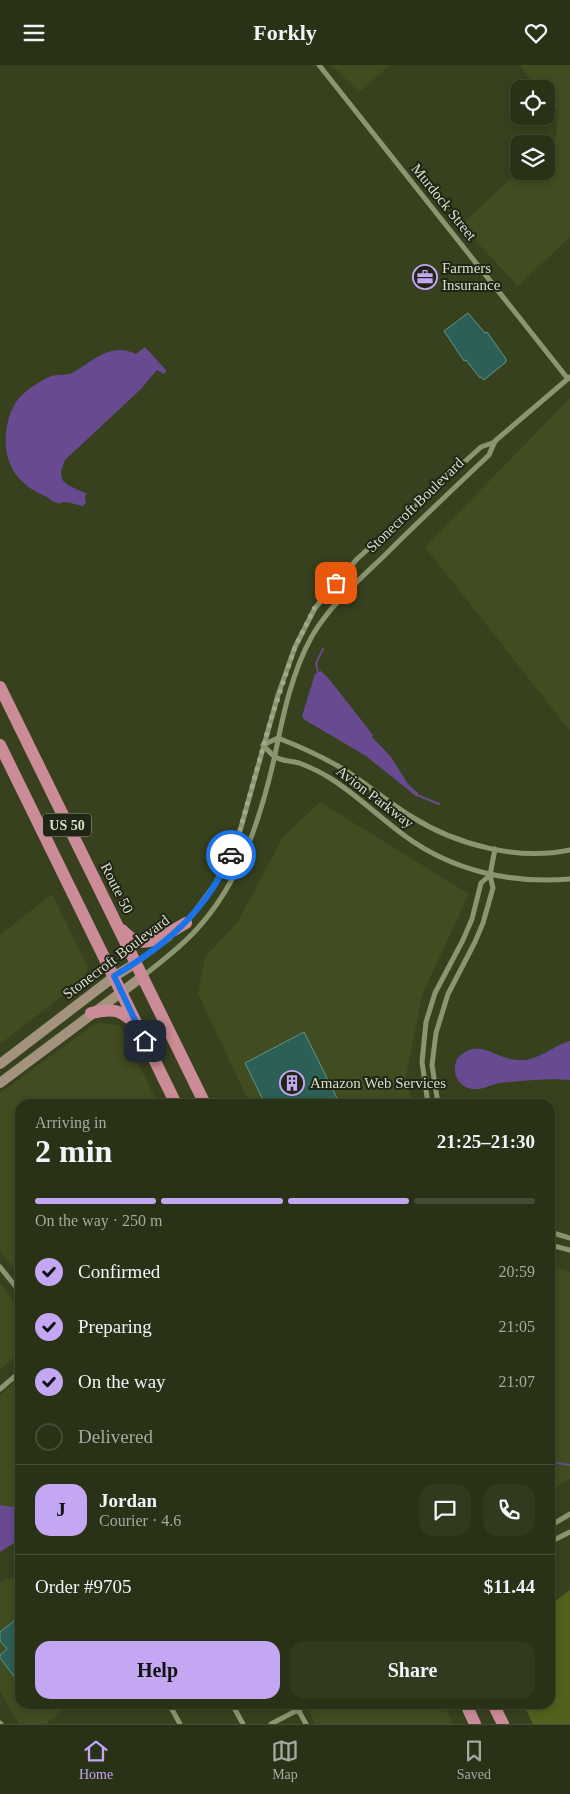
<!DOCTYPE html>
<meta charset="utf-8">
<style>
body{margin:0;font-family:"Times New Roman",serif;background:#31391f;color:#f1f3f6;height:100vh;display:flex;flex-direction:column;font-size:19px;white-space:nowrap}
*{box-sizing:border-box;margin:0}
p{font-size:16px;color:#a5a9a1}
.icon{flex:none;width:28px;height:28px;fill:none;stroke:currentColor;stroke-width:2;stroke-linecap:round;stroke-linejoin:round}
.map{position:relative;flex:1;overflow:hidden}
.panel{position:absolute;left:15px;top:1034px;width:540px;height:610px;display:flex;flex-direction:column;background:#293116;border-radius:15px;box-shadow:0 2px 8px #0003,0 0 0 1px #454c35}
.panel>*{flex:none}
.buttons{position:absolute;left:510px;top:15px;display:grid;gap:10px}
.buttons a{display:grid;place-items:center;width:45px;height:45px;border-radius:10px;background:#293116;box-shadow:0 2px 8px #0003,0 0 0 1px #454c35;font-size:25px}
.pin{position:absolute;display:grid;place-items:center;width:42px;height:42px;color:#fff;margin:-21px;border-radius:10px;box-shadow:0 2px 8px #0006}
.courier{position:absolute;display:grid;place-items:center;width:50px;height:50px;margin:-25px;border:4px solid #1a73e8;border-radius:50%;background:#fff;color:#222;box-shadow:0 1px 6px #0007}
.overview em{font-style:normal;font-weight:700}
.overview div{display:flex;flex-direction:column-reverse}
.overview{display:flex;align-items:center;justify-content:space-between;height:85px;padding:0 20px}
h1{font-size:32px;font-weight:700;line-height:38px}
.bar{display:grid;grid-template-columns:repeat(4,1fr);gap:8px 5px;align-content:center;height:60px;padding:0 20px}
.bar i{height:6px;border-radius:4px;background:#454c35}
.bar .selected{background:#c3a7f2}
.bar p{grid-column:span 4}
.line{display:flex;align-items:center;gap:12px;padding:0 20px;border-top:1px solid #454c35}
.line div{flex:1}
.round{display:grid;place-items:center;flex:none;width:52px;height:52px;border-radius:15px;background:#31391f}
ol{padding:0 20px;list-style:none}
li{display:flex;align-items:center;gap:15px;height:55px}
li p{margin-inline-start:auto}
li .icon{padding:5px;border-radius:50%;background:#c3a7f2;color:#111;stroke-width:4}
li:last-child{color:#a5a9a1}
li i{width:28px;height:28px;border:2px solid #454c35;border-radius:50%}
.button{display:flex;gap:10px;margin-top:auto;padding:10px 20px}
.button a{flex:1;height:58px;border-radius:15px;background:#c3a7f2;color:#111;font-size:20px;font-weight:700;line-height:58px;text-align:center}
.button a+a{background:#31391f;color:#f1f3f6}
header{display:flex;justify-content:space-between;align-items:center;height:65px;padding:0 20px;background:#293116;font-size:22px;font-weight:700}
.tab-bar{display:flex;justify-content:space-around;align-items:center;height:70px;border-top:1px solid #454c35;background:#293116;font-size:14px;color:#a5a9a1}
.tab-bar a{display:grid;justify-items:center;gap:2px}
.tab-bar .selected{color:#c3a7f2}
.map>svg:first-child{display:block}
</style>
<header><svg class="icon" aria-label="menu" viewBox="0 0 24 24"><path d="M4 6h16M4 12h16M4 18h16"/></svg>Forkly<svg class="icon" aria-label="heart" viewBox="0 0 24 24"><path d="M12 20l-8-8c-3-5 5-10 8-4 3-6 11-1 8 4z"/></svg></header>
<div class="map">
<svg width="570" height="1659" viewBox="0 0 570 1659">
<rect width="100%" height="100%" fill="#37411d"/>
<!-- built -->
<path fill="#414c20" d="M331 0H390L359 27Z
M519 0H570V172L518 221 461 160 519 106H546V81L556 71 558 45 546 32V24H539Z
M570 333V666L425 482Z
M320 737 469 829 422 930 406 1012 413 1039H250L198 929 205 892 237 858 283 772Z
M52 829 88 902 85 913 0 979V870Z
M100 958 120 961 158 1039H20V1211L0 1186V1028L93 960Z
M550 1200 570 1207V1414L550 1426Z
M0 1218 20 1243V1287L0 1305Z
M20 1313V1461L0 1465V1330Z
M20 1511V1639H70L46 1659H19L0 1626V1518L6 1514Z
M307 1639H443L453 1659H315Z"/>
<!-- green -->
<path fill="#51621c" d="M570 1525V1659H533L523 1639H550V1540Z"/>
<!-- water -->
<path fill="#684a91" d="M145 282 166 305V307L164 309 157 305 141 324 65 395C53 421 72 420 87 429L85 431 86 438 83 441C77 440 70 437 64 437 60 437 61 440 57 438 53 437 50 434 47 432 18 420 3 400 6 367 8 353 12 339 23 329 31 322 45 312 56 310 62 309 68 311 74 307 94 295 111 277 136 289Z
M321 606 329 614 373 670 372 672 391 692 408 719 418 728 417 732 366 691 305 655 302 651 315 609Z
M570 976V1015C546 1013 522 1016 499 1018 489 1020 479 1027 468 1023 456 1019 452 1005 457 994 479 970 494 995 519 995 539 996 552 981 570 976Z
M0 1440 20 1443V1474L0 1487Z"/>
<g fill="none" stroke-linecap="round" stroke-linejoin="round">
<!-- stream -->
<path stroke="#684a91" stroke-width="2" d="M318 608 316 598 323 584
M417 730 439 739
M550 1397 570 1400"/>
</g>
<!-- building -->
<path fill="#2c6057" stroke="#60948b" d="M468 248 485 268 487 267 506 294V297L484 315 481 312 480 313 466 295 464 296 444 266Z
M304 967 340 1039H265L245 998Z
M20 1551V1611L16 1614 0 1593V1590L7 1584 0 1576V1567Z"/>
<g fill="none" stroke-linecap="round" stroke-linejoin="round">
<!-- minor -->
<path stroke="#8a966f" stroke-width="5" d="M319 0 568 314
M263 680C266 683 270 688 274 691 280 696 291 696 299 698 310 702 320 707 330 713 357 730 379 752 405 771 453 806 511 819 570 814
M263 680 278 673C301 682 323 692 343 704 367 719 389 738 412 752 457 780 518 796 570 785
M187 857 215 819 238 773 278 630 295 582 315 543 357 494 481 382 495 377
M136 898 170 873
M143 911C162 896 181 882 197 864 241 816 261 752 275 690 283 650 292 607 312 571 331 539 359 515 385 490 419 456 454 423 489 390L495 376 570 312
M428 1039 422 997 426 957 435 928 463 875 472 854 481 818 490 810
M438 1039 432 1000 436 968 448 929 475 877 483 858 493 823 490 810 495 784
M550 1167 570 1173
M550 1180 570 1185
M0 1202 20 1227
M0 1324 20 1307
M550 1461 570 1449
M550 1477 570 1467
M169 1639 180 1659
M232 1639 243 1659
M295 1639 306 1659
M0 1658 1 1659
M271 1659 309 1639"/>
<!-- secondary -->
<path stroke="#a3927e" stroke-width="10" d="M0 999 115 911 136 898
M0 1018 143 911"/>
<!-- trunk -->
<path stroke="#cc8c97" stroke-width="12" d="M0 622 205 1039
M0 680 176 1039
M122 865C126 869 131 875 138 876 153 880 173 865 186 858
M91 948C113 943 119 944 136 959
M466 1639 475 1659
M493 1639 503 1659"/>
</g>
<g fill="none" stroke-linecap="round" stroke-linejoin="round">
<!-- done -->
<path stroke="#a0a88d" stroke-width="5" stroke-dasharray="0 9" d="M231 790 238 772 271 654 295 582 315 542 336 518"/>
<!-- route -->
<path stroke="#1a73e8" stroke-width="6" d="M145 976 114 911C166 880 205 847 231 790"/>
</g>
<!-- icons -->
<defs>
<symbol id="office-ring" viewBox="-11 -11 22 22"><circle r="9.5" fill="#212516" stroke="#c3a7f2" stroke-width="1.5"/><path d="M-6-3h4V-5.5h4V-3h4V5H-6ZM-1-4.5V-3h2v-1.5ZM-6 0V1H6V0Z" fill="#c3a7f2"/></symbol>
<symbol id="building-ring" viewBox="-11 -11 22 22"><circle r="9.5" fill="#212516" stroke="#c3a7f2" stroke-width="1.5"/><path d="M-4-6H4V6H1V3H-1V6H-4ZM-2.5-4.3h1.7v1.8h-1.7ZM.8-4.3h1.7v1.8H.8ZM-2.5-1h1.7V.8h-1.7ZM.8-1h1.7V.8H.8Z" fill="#c3a7f2"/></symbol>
</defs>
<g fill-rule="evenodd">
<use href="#office-ring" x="411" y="198" width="28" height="28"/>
<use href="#building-ring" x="278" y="1004" width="28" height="28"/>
</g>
<g text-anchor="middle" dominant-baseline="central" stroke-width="4" stroke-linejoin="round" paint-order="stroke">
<!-- shield labels -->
<rect fill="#212516" stroke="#a1a794" stroke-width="1" x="43" y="748.5" width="48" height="23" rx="4"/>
<g font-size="14" font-weight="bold" fill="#d8dfca">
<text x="67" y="760">US 50</text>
</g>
<!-- street labels -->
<g font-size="15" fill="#d8dfca" stroke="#212516">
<text transform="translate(444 137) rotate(51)">Murdock Street</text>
<text transform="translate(415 440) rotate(-44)">Stonecroft Boulevard</text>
<text transform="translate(375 732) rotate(37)">Avion Parkway</text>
<text transform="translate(117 823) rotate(63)">Route 50</text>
<text transform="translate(116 892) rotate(-37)">Stonecroft Boulevard</text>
</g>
<!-- poi labels -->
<g font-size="15" fill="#d8dfca" stroke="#212516" text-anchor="start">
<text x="442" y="203">Farmers<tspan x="442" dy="17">Insurance</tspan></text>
<text x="310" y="1018">Amazon Web Services</text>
</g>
</g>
</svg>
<div class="buttons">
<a><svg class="icon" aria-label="locate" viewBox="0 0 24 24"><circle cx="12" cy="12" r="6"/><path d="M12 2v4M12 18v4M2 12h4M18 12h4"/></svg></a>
<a><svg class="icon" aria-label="layers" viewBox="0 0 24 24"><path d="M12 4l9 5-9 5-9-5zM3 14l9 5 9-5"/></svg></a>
</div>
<div class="pin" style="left:336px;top:518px;background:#ea580c"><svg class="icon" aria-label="bag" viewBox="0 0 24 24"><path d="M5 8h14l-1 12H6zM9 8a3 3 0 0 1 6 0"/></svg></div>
<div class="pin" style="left:145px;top:976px;background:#1f2937"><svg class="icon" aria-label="home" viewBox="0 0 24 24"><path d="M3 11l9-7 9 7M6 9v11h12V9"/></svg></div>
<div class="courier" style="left:231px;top:790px"><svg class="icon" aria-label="car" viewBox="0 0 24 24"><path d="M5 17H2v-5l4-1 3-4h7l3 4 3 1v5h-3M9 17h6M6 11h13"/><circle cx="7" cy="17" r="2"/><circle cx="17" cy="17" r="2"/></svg></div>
<section class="panel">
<div class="overview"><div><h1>2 min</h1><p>Arriving in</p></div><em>21:25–21:30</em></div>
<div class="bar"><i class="selected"></i><i class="selected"></i><i class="selected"></i><i></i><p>On the way · 250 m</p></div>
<ol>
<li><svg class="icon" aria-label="check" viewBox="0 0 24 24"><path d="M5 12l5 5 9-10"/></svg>Confirmed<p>20:59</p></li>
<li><svg class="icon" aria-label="check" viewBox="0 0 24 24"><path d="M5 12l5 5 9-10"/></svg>Preparing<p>21:05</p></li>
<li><svg class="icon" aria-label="check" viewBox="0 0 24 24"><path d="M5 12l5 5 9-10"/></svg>On the way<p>21:07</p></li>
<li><i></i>Delivered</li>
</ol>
<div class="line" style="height:90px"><b class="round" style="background:#c3a7f2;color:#111">J</b><div><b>Jordan</b><p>Courier · 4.6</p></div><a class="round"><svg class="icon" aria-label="chat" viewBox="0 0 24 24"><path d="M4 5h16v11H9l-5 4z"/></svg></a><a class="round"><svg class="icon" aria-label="phone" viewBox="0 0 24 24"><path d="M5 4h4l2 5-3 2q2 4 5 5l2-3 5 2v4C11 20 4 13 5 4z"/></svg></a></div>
<div class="line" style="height:65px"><div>Order #9705</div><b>$11.44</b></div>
<div class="button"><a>Help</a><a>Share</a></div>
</section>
</div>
<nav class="tab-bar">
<a class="selected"><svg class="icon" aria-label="home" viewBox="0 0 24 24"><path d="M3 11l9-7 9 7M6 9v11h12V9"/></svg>Home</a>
<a><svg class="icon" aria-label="map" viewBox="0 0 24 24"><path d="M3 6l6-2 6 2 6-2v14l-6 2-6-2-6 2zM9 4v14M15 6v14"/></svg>Map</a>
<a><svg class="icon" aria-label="saved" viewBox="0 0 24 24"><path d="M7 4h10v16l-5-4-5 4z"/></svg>Saved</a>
</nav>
